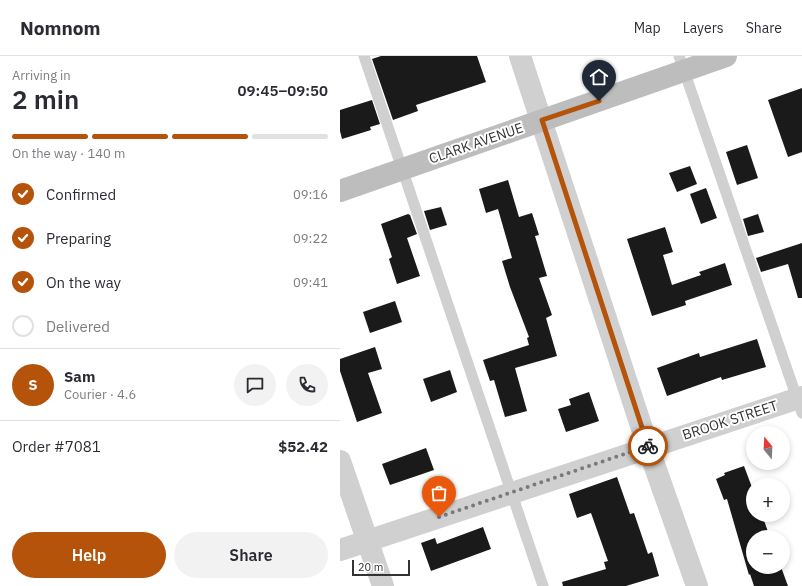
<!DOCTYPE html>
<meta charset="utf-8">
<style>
body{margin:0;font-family:"IBM Plex Sans",sans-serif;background:#f2f2f3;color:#2b2b33;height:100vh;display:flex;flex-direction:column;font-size:15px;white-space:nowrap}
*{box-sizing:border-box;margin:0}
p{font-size:13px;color:#7c7c81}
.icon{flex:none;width:22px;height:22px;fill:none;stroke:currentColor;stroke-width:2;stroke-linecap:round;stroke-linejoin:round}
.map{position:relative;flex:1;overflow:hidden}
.sheet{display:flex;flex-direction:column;background:#fff;width:340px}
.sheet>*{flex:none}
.needle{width:26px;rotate:342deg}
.tools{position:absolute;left:406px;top:370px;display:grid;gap:8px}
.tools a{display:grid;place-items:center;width:44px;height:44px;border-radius:50%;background:#fff;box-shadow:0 2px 6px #0003;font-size:20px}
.scale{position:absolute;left:12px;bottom:10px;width:58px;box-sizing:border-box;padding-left:4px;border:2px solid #333;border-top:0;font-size:11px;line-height:14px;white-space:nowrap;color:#333;-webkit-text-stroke:3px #fff;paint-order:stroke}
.pin{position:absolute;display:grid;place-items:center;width:34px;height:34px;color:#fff;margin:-41px -17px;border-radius:50% 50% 50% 0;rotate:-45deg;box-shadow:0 0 4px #0007}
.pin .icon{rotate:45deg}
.courier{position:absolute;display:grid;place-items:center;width:40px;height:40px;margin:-20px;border:3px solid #b45309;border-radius:50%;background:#fff;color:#222;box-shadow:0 1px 5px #0007}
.summary em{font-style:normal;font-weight:600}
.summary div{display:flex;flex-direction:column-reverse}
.summary{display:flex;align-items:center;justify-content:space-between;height:68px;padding:0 12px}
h1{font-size:26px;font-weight:600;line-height:30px}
.bar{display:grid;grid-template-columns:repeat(4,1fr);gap:6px 4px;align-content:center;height:48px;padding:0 12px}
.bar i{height:5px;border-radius:3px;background:#e1e1e2}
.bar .active{background:#b45309}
.bar p{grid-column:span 4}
.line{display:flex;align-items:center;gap:10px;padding:0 12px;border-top:1px solid #e1e1e2}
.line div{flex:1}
.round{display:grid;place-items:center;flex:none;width:42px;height:42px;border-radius:21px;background:#f2f2f3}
ol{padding:0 12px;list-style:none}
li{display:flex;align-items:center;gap:12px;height:44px}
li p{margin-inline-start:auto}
li .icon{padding:4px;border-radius:50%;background:#b45309;color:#fff;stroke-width:4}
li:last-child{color:#7c7c81}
li i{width:22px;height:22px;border:2px solid #e1e1e2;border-radius:50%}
.button{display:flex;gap:8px;margin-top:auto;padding:8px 12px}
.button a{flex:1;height:46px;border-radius:24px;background:#b45309;color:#fff;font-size:16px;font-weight:600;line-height:46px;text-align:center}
.button a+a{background:#f2f2f3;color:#2b2b33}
header{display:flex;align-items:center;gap:24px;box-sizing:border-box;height:56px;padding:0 20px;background:#fff;border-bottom:1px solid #e1e1e2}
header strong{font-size:19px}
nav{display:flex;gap:22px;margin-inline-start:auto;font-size:14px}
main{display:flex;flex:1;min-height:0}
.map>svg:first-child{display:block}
</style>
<header>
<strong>Nomnom</strong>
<nav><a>Map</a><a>Layers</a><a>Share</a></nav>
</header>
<main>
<section class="sheet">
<div class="summary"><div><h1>2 min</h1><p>Arriving in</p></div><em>09:45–09:50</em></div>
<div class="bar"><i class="active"></i><i class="active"></i><i class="active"></i><i></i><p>On the way · 140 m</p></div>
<ol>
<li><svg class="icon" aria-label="check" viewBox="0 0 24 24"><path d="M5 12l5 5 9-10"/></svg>Confirmed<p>09:16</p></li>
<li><svg class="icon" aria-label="check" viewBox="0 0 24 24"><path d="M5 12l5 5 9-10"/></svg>Preparing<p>09:22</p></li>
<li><svg class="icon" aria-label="check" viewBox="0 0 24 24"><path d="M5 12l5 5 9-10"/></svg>On the way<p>09:41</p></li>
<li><i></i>Delivered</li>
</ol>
<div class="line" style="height:72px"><b class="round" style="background:#b45309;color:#fff">S</b><div><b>Sam</b><p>Courier · 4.6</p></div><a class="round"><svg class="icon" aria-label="chat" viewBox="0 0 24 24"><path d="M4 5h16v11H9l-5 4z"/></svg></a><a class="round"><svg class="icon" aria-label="phone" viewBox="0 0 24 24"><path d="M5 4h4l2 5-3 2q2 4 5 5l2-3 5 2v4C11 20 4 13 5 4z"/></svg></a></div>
<div class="line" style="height:52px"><div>Order #7081</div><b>$52.42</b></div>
<div class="button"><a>Help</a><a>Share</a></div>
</section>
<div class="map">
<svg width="462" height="530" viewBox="0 0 462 530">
<rect width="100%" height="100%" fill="#fff"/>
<!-- building -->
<path fill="#1a1a1a" d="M41 0H137L146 26 76 49 78 55 53 64 32 3Z
M462 32V96L448 101 428 44Z
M32 44 40 68 30 71 31 74 2 83 0 75V54Z
M407 89 418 122 397 129 386 96Z
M350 110 357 128 337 136 329 117Z
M168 124 179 161 192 157 199 179 195 180 207 220 199 222 212 259 206 262 217 300 175 312 187 355 165 361 154 324 150 325 143 304 189 289 187 282 189 281 170 231 162 205 172 202 158 153 146 157 139 133Z
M366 132 377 162 361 168 350 138Z
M101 151 107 169 90 174 84 155Z
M68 158 70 159 77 178 67 182 80 220 57 228 49 203 52 201 41 168Z
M418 158 424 176 408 180 403 163Z
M325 171 333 196 323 199 332 229 361 219 359 216 385 207 392 229 345 245 346 249 312 260 287 183Z
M462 187V242H458L448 208 421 216 416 202Z
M55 245 62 266 30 277 23 256Z
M417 283 426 311 382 324 381 321 327 340 317 312 359 297 360 301Z
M35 291 42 313 28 317 42 357 17 366 0 315V303Z
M110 314 117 336 91 346 83 323Z
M249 336 259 365 226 376 218 353 231 349 229 343Z
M86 392 94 414 50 429 42 408Z
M404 410 413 434V459H422L430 481H413V511H441L448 530H414L410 518 409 519 387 443 384 444 376 423 385 419 384 417Z
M277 421 290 458 294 457 308 498 312 496 319 520 286 530H223L222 526 266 513 264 506 268 505 251 457 237 462 229 438Z
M143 471 151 493 91 515 81 487 95 482 97 488Z"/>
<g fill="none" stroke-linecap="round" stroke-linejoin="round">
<!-- lane -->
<path stroke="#d0d0d0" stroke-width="11" d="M24 0 203 530
M339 0 462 357"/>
<!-- street -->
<path stroke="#d0d0d0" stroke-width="22" d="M180 0 308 391 357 530
M0 405 43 530
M0 494 462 341"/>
<!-- secondary -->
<path stroke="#bdbdbd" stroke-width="22" d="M0 135 386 0"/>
</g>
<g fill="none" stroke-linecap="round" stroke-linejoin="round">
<!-- done -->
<path stroke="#7a7a7a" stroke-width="4" stroke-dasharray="0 7.2" d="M99 461 308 390"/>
<!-- route -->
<path stroke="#b45309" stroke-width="5" d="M259 45 202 64 308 390"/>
</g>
<g text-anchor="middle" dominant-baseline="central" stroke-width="4" stroke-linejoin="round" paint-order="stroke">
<!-- street labels -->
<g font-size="14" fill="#333" stroke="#fff">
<text transform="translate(136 87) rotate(-19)">CLARK AVENUE</text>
<text transform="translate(390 364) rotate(-18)">BROOK STREET</text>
</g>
</g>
</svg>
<div class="tools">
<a><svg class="needle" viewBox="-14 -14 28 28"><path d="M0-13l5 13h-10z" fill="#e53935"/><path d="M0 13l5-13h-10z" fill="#7c7c81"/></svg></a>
<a>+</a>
<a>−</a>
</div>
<div class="scale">20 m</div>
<div class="pin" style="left:99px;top:461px;background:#ea580c"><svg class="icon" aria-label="bag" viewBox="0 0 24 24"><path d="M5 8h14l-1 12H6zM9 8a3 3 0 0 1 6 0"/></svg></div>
<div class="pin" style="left:259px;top:45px;background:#1f2937"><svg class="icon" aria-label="home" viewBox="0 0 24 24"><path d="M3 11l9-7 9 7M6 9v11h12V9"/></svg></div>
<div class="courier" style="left:308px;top:390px"><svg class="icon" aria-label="bike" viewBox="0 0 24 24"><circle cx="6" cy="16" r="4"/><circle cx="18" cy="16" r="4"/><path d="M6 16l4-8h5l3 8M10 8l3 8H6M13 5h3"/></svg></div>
</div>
</main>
